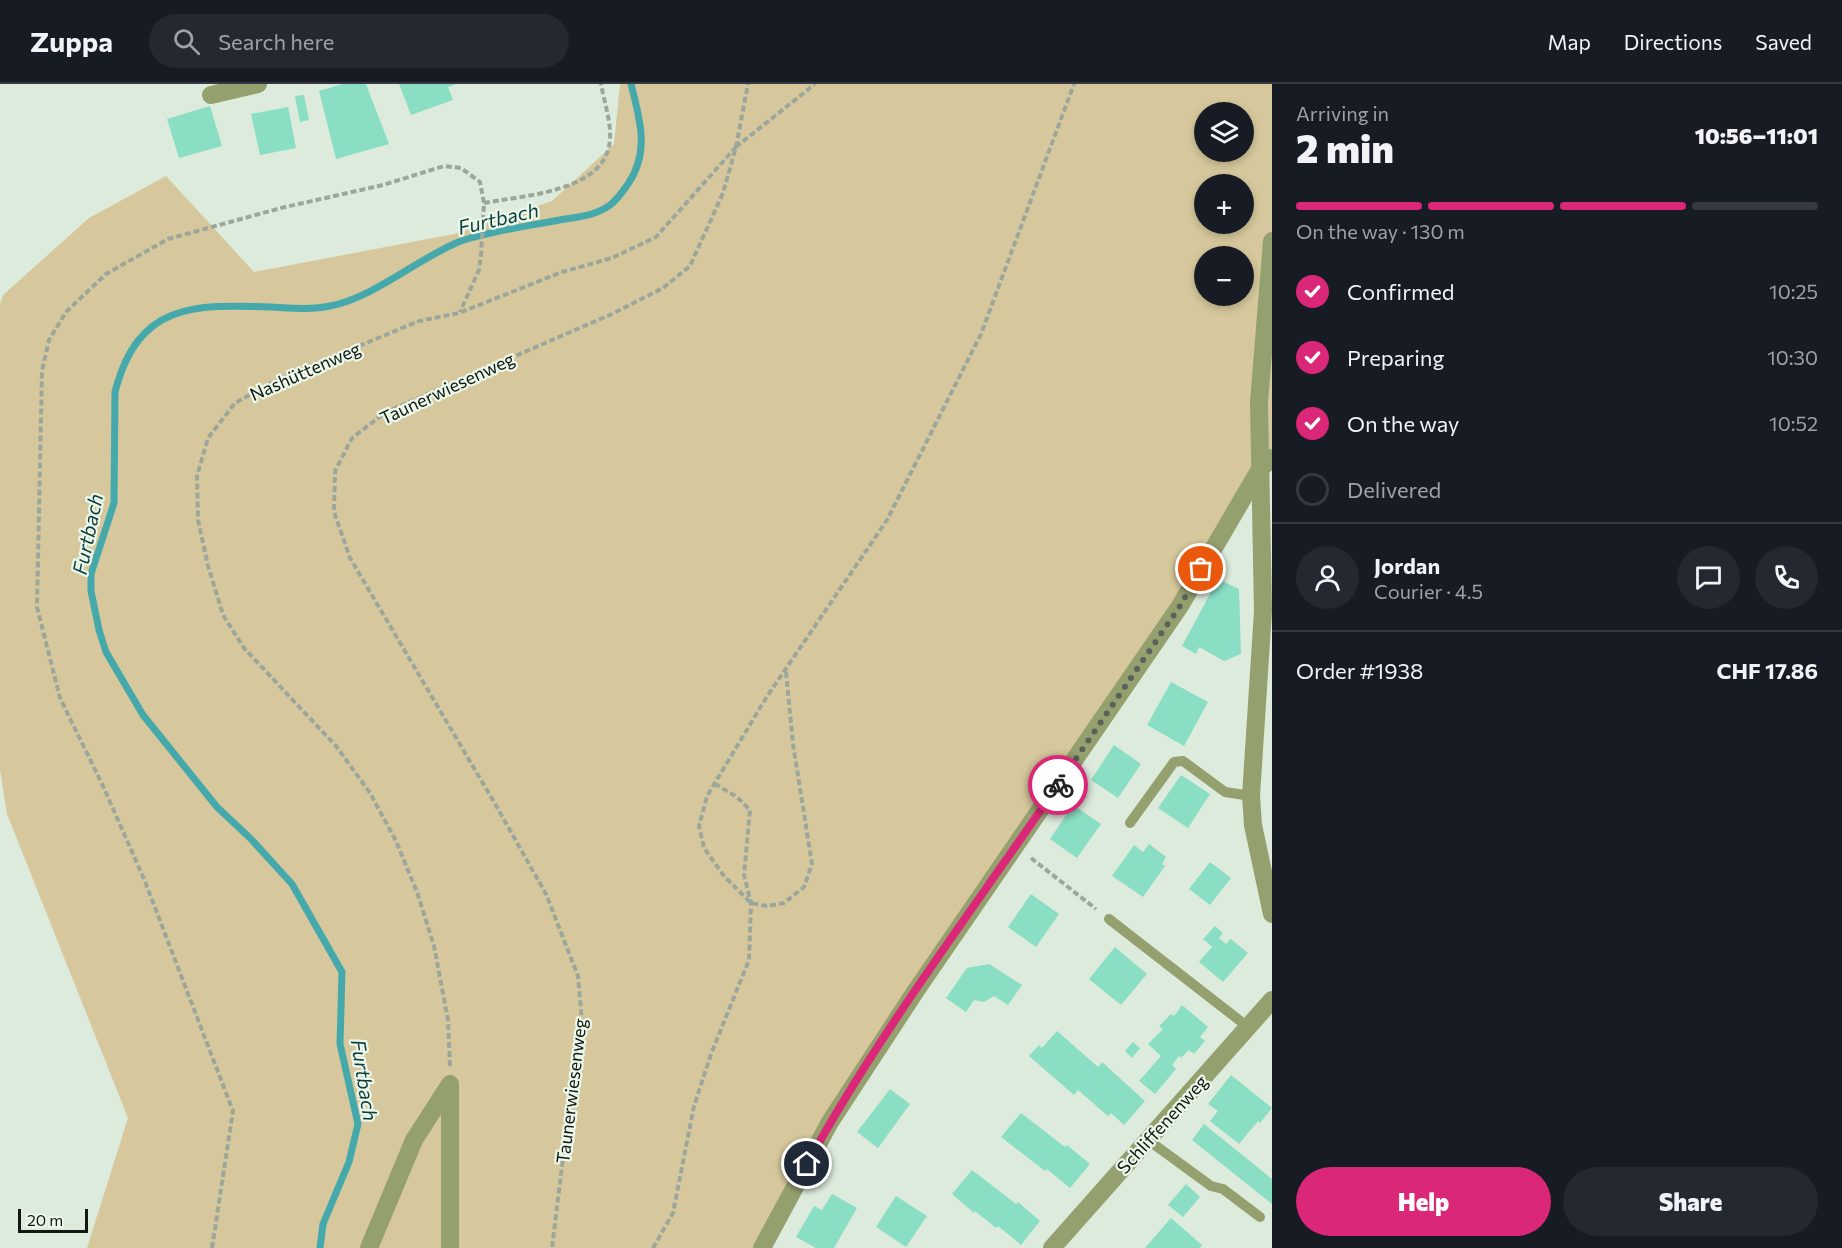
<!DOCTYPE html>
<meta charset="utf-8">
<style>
body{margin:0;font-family:Commissioner,sans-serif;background:#242831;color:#f1f3f6;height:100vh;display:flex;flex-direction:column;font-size:22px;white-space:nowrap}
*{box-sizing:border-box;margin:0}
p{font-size:20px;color:#9ea1a6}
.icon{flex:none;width:33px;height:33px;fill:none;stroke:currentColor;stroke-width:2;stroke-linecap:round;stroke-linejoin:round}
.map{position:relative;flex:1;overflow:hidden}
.side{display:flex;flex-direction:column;background:#171b24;width:570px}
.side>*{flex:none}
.controls{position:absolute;left:1194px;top:18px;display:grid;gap:12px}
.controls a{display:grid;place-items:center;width:60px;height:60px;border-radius:50%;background:#171b24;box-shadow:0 3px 9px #0003;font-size:30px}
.scale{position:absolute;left:18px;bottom:15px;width:70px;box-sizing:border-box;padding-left:6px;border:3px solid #131713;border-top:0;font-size:16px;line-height:21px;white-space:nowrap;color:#131713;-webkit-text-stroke:4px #ebf8ea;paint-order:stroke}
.pin{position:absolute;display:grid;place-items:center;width:51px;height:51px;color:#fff;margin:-26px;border:3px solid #fff;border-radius:50%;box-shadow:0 2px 6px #0007}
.courier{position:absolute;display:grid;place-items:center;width:60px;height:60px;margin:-30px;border:4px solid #db2777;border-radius:50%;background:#fff;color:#222;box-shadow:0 2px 8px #0007}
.overview em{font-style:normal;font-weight:800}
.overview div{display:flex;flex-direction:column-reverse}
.overview{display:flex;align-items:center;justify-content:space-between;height:102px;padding:0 24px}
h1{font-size:39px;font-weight:800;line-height:45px}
.bar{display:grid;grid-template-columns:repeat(4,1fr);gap:9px 6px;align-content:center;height:72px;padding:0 24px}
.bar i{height:8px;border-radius:4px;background:#363941}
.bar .active{background:#db2777}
.bar p{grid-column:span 4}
.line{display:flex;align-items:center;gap:15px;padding:0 24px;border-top:2px solid #363941}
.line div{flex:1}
.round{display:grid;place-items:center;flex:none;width:63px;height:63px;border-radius:32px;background:#242831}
ol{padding:0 24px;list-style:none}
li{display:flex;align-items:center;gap:18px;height:66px}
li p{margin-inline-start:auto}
li .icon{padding:6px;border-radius:50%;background:#db2777;color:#fff;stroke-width:4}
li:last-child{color:#9ea1a6}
li i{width:33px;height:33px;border:3px solid #363941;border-radius:50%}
.primary-button{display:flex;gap:12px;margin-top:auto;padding:12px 24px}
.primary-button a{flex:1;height:69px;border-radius:36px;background:#db2777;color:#fff;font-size:24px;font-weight:800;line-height:69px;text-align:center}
.primary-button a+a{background:#242831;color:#f1f3f6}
header{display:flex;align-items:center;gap:36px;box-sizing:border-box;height:84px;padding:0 30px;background:#171b24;border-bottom:2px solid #363941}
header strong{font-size:28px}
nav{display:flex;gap:33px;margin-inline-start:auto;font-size:21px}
.search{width:420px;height:54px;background:#242831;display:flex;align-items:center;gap:15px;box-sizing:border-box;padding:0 21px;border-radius:33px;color:#9ea1a6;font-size:22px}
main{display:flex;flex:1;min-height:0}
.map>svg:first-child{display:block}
</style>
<header>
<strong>Zuppa</strong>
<div class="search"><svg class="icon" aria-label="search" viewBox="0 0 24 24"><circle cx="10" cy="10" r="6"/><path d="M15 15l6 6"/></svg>Search here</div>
<nav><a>Map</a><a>Directions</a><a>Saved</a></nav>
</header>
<main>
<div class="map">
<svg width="1272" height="1164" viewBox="0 0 1272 1164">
<rect width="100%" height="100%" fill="#ddebdd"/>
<!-- green -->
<path fill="#d6c89c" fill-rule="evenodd" d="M620 0H1272V378L915 908 762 1164H87L128 1034 7 730 0 686V220L3 211 89 134 166 92 254 188 454 150 552 117 614 60ZM1204 28H1244V68H1204ZM1204 100H1244V140H1204ZM1204 172H1244V212H1204Z"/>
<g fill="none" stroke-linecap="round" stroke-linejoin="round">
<!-- stream -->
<path stroke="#45a9ac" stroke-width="7" d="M320 1164 323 1140 349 1078 358 1040 340 960 342 888 292 800 251 755 217 723 143 631 106 568 99 546 91 507V490L114 419 115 308C138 219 193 220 271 223 291 224 311 226 330 222 372 214 415 177 456 159 480 149 527 142 554 137 573 133 594 133 610 121 617 116 623 107 628 100 650 68 640 35 631 0"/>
</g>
<!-- building -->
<path fill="#89dec3" d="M342 0H366L389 60 336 75 319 7Z
M399 0H456L448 3 453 16 411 31Z
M304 11 309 36 300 38 295 12Z
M210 22 222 62 179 74 167 35Z
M288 23 296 64 260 71 251 30Z
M1218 495 1239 505 1241 570 1224 577 1199 563 1196 570 1182 562Z
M1171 598 1208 618 1184 662 1147 641Z
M1114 661 1141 680 1118 714 1091 696Z
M1181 691 1210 710 1188 744 1158 724Z
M1073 721 1101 740 1077 774 1050 755Z
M1149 760 1166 773 1162 780 1165 782 1143 813 1112 792 1134 761 1143 768Z
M1210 778 1231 794 1210 821 1189 805Z
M1031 810 1059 830 1036 863 1008 843Z
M1215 842 1223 849 1219 854 1226 860 1231 855 1248 869 1223 898 1199 878 1212 863 1203 855Z
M1115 863 1147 890 1121 921 1089 895Z
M989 880 1022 901 1008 921 994 912 984 918 974 916 966 928 946 914 967 884Z
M1182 921 1208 943 1200 953 1205 957 1194 970 1189 966 1181 974 1179 972 1172 981 1176 985 1155 1010 1139 997 1161 972 1148 960 1163 945 1159 942 1171 930 1174 932Z
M1057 947 1098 983 1102 978 1145 1017 1124 1041 1111 1029 1108 1032 1078 1006 1074 1011 1029 972 1039 961 1042 964Z
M1133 958 1140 964 1132 974 1125 967Z
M1231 991 1272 1024 1260 1039 1258 1037 1239 1060 1210 1037 1218 1027 1208 1020Z
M890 1005 910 1020 878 1064 857 1048Z
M1021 1029 1065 1063 1067 1061 1090 1080 1070 1104 1047 1085 1045 1087 1001 1053Z
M1204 1040 1272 1095V1120L1192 1056Z
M972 1086 1016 1120 1018 1118 1040 1137 1021 1161 998 1142 996 1144 975 1127 974 1129 952 1110Z
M1186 1100 1200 1113 1183 1133 1168 1121Z
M832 1110 857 1124 834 1164H816L796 1153 814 1122 822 1126Z
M896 1112 927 1132 906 1163 876 1143Z
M1171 1134 1202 1161 1200 1164H1145Z"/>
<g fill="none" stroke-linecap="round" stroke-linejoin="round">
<!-- path -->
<path stroke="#9ca79c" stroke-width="4" stroke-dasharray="6 3" stroke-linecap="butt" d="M736 63 815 0
M736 63 748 0
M484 119C525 111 607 108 610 55 611 37 604 17 601 0
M786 588 793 660 812 780 804 803 784 819 767 822 751 819 724 792 704 764 699 742 707 712 766 614 887 436 981 250 1074 0
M1031 774 1096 825
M450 982 448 936 434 862 417 808 396 757 370 709 336 662 244 564 223 531 208 482 198 436 197 392 208 354 235 319 275 297 419 237 459 229 562 188 612 174 656 153 736 63 723 109 690 182 663 204 612 230 386 328 352 354 335 387 334 428 350 474 494 718 546 810 578 892 582 938 574 985 552 1164
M212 1164 233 1027 144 795 103 702 60 614 37 523 42 287 49 256 66 228 106 190 168 155 281 124 383 101 444 82 461 84 480 98 484 119 481 171 479 186 460 228
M653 1164 673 1129 694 1022 711 970 749 876 751 819 744 791 750 726 737 713 715 700"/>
<!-- lane -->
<path stroke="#95a06f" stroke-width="10" d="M1130 739 1174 678 1183 677 1225 708 1251 712
M1109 835 1248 943
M1148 1056 1211 1102 1223 1105 1260 1133"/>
<!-- street -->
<path stroke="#95a06f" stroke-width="18" d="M211 11 258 0
M1272 157 1259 318 1263 527 1251 712 1253 741 1272 830
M369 1164 414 1056 450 1000
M450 1164V1000
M762 1164 830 1038 915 908 1180 522 1260 385 1272 374
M1052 1164 1272 916"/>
</g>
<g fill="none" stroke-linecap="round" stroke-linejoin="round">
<!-- done -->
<path stroke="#5a615a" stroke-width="6" stroke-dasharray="0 10.8" d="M1058 701 1180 522 1201 485"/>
<!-- route -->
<path stroke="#db2777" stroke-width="8" d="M807 1080C880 947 973 826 1058 701"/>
</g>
<g text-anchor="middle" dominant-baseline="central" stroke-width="4.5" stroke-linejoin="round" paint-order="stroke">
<!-- street labels -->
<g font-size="18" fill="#131713" stroke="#ebf8ea">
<text transform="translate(305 287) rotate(-24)">Nashüttenweg</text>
<text transform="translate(447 304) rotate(-25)">Taunerwiesenweg</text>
<text transform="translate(571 1007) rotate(-83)">Taunerwiesenweg</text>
<text transform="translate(1162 1040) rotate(-48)">Schliffenenweg</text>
</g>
<!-- water labels -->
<g font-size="20" font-style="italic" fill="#0d3c3e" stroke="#ebf8ea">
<text transform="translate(498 134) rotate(-13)">Furtbach</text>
<text transform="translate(87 450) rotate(-78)">Furtbach</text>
<text transform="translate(365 996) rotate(81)">Furtbach</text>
</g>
</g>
</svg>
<div class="controls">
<a><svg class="icon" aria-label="layers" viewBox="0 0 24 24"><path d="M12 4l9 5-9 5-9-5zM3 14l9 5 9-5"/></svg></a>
<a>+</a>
<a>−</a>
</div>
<div class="scale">20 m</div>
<div class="pin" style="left:1201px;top:485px;background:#ea580c"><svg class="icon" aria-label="bag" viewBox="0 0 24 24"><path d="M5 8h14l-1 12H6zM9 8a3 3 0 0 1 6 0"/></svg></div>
<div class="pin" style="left:807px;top:1080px;background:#1f2937"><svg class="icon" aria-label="home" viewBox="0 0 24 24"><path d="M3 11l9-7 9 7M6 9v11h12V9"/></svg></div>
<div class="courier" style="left:1058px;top:701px"><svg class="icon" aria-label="bike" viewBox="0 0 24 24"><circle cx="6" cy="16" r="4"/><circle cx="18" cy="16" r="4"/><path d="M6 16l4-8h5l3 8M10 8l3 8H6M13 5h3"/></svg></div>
</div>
<section class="side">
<div class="overview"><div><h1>2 min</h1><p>Arriving in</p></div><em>10:56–11:01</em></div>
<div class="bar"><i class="active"></i><i class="active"></i><i class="active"></i><i></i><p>On the way · 130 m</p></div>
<ol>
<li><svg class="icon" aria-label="check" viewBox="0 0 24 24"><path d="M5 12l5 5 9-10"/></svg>Confirmed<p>10:25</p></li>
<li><svg class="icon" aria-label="check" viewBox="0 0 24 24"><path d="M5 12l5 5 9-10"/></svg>Preparing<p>10:30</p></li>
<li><svg class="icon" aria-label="check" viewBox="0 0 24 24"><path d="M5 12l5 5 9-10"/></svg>On the way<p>10:52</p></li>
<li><i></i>Delivered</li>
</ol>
<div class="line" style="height:108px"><a class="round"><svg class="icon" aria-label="person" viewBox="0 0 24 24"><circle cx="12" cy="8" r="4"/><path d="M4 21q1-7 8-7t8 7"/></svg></a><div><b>Jordan</b><p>Courier · 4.5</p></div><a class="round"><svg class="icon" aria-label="chat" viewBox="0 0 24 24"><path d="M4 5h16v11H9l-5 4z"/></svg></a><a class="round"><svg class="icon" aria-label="phone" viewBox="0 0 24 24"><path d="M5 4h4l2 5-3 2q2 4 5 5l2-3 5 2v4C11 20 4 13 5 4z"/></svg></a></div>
<div class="line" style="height:78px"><div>Order #1938</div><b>CHF 17.86</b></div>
<div class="primary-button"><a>Help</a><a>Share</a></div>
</section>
</main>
